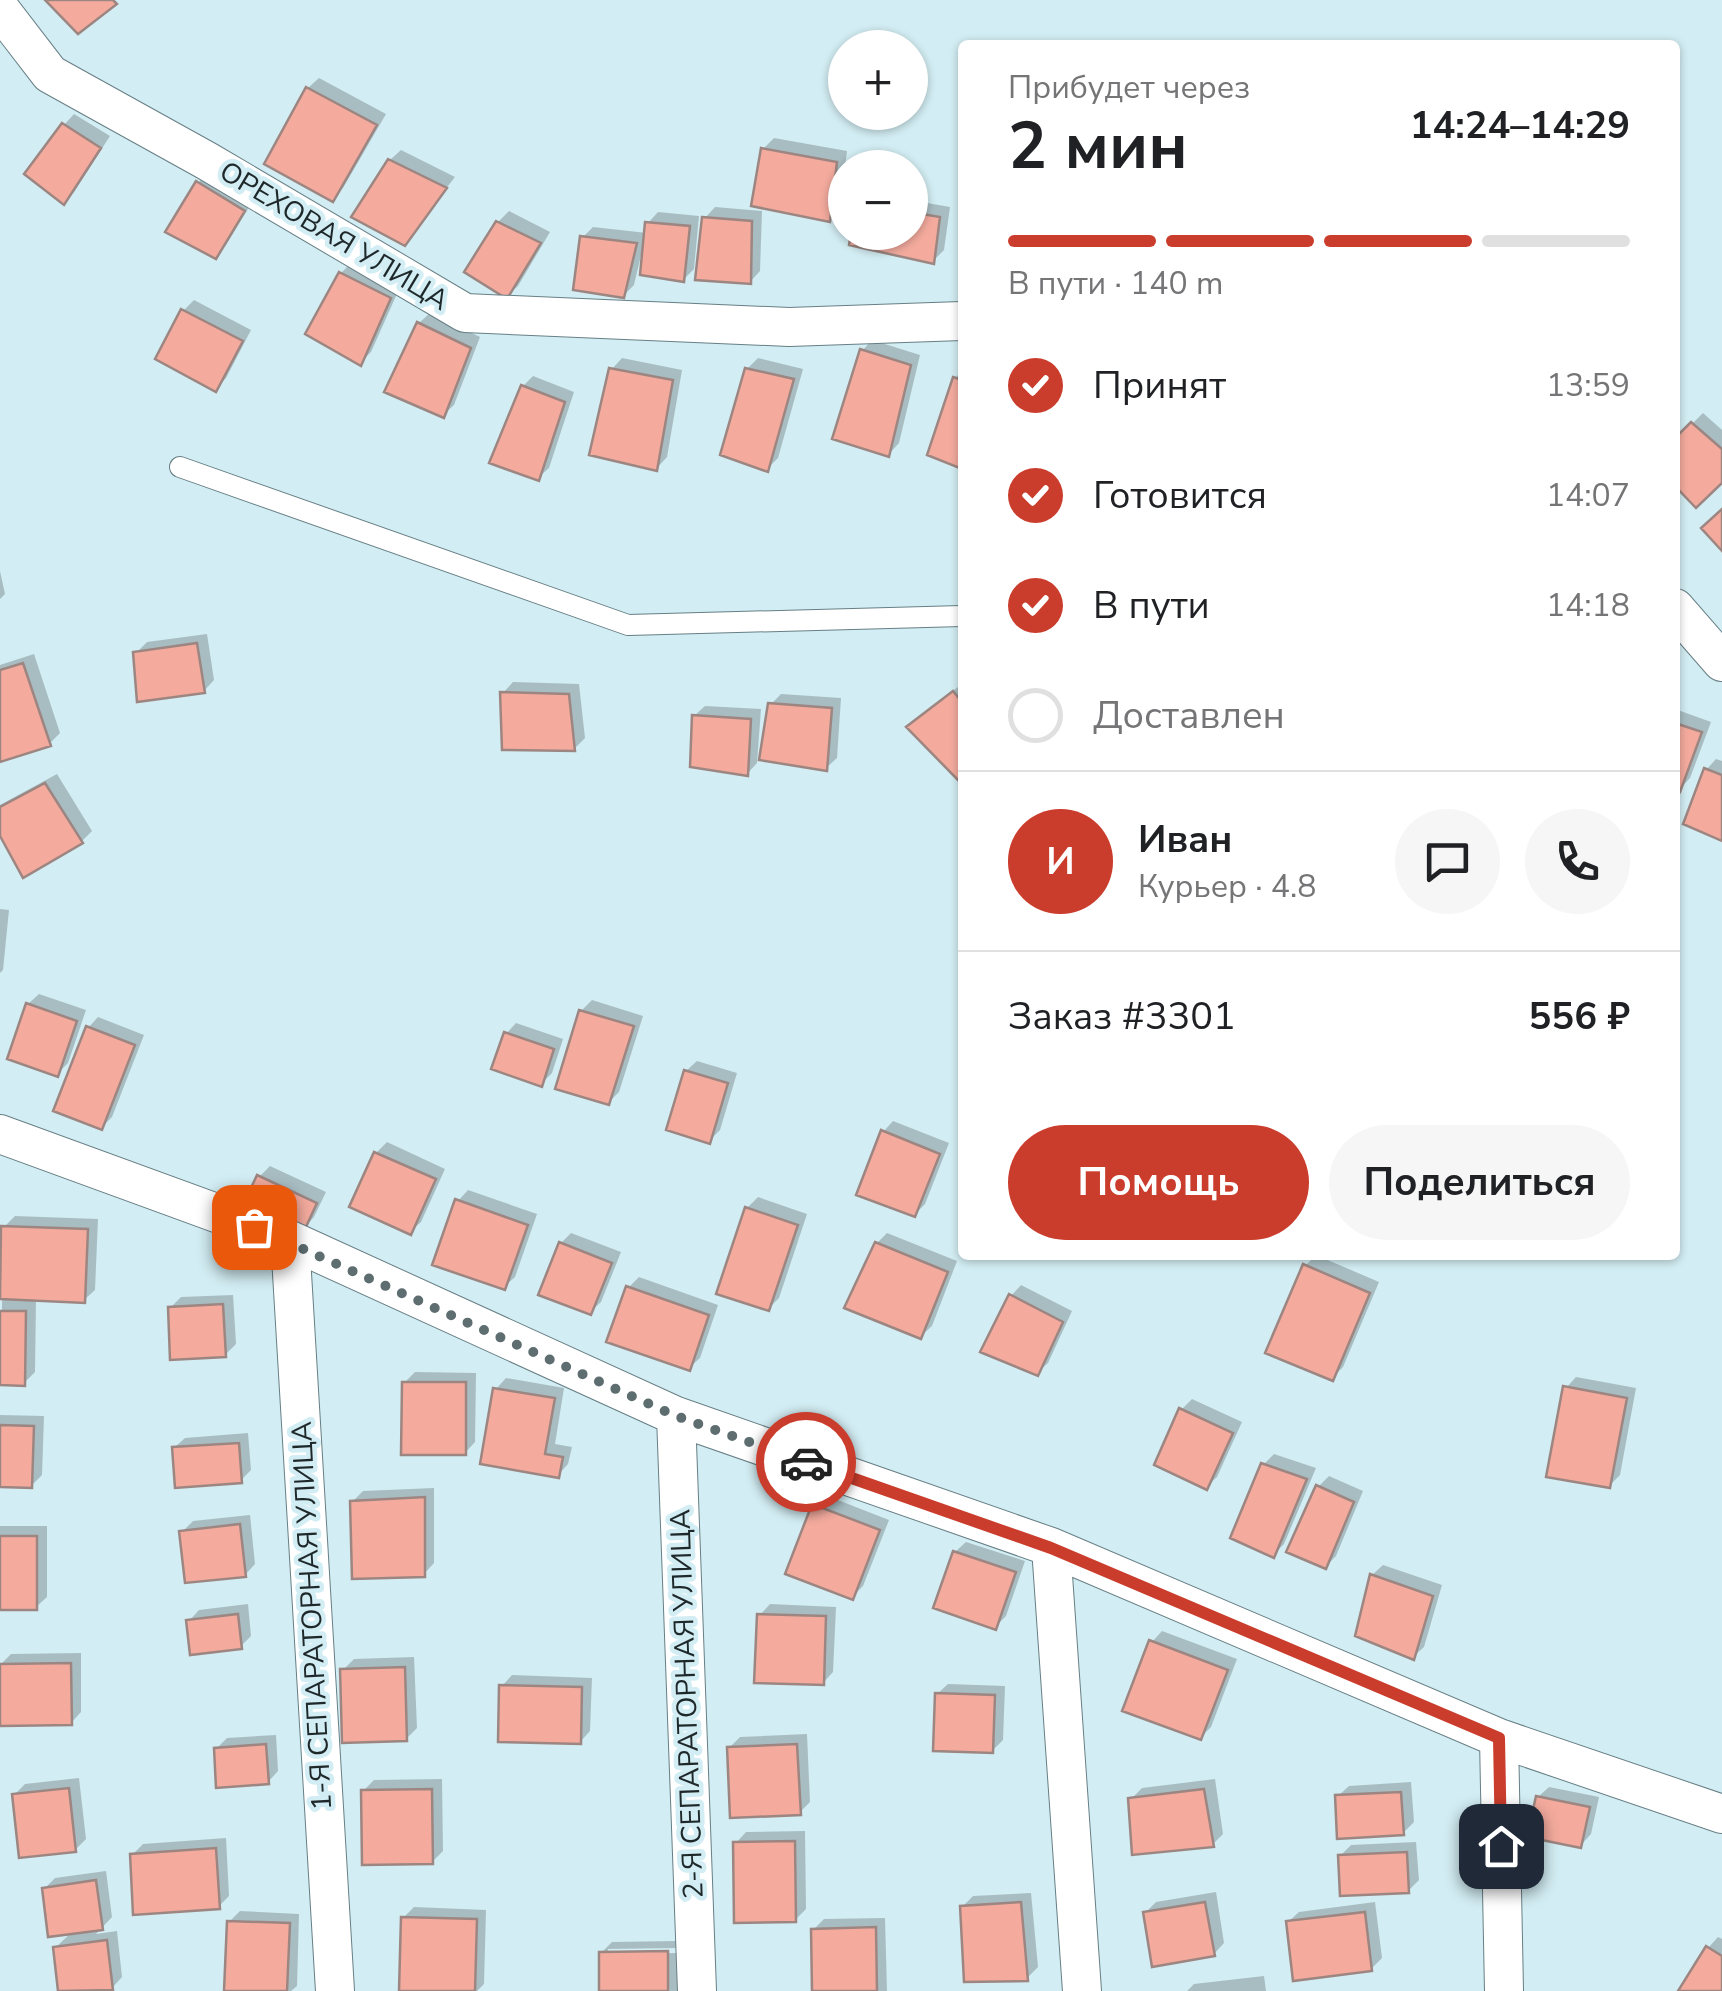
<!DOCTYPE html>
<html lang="ru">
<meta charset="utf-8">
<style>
body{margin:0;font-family:"Nunito Sans",sans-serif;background:#f6f6f6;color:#202124;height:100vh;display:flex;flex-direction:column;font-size:38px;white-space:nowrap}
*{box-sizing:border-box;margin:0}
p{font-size:32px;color:#757577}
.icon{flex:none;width:55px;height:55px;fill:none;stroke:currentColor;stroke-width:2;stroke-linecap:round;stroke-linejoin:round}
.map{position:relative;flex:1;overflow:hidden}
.sheet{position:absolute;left:958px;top:40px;width:722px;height:1220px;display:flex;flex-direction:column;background:#fff;border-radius:10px;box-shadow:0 2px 8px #0004}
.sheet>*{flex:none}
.fabs{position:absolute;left:828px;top:30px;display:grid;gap:20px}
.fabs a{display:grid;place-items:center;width:100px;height:100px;border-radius:50%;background:#fff;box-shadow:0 2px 8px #0004;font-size:50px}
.pin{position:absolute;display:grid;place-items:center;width:85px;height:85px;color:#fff;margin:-42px;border-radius:20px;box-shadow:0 5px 15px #0006}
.courier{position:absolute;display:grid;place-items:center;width:100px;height:100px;margin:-50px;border:8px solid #ca3d2c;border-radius:50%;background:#fff;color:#222;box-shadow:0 2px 12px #0007}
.head em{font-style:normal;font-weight:700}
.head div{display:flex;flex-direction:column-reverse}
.head{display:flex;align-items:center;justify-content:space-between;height:170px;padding:0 50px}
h1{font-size:65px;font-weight:700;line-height:75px}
.bar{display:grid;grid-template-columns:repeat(4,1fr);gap:15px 10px;align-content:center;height:120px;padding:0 50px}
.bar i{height:12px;border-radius:8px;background:#e0e0e0}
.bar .on{background:#ca3d2c}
.bar p{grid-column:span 4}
.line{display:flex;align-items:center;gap:25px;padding:0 50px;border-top:2px solid #e0e0e0}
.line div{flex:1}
.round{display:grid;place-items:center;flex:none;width:105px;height:105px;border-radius:52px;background:#f6f6f6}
ol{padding:0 50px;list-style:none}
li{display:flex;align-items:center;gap:30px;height:110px}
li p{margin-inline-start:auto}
li .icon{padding:10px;border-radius:50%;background:#ca3d2c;color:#fff;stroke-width:4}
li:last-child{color:#757577}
li i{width:55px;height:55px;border:5px solid #e0e0e0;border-radius:50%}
.action{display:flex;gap:20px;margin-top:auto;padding:20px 50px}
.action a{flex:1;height:115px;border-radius:60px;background:#ca3d2c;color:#fff;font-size:40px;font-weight:700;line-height:115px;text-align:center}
.action a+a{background:#f6f6f6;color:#202124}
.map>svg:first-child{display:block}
</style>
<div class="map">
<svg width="1722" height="1991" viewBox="0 0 1722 1991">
<rect width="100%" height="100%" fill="#d2edf3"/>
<!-- shadow -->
<path fill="#0003" d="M319 78 386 114 343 188 333 199 267 163 308 88Z
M74 114 110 136 74 192 64 202V125Z
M774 138 847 151 840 209 830 219 763 149Z
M401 150 455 177 404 243 390 160Z
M209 172 254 199 226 245 216 256 198 183Z
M910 200 950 207 944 250 933 261 910 232Z
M715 207 762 211 760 271 750 282 705 218Z
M509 211 550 232 518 286 507 296 498 222Z
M658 212 699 216 694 269 683 280 642 251 634 285 624 295 582 238 593 227 647 233 648 223Z
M352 262 400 287 371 352 360 363 309 333 341 273Z
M194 300 251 330 226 378 216 389 183 311Z
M430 313 480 337 454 405 443 415 419 323Z
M872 340 920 355 899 443 889 454 862 351Z
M622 358 682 370 667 457 657 468 612 369Z
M758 358 803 369 778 458 767 469 747 369Z
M962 371V466L930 453 955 378Z
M533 376 574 392 549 468 538 478 523 386Z
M1703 413 1722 430V480L1675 483V441Z
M0 571 5 594 0 599Z
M207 634 214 680 204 691 136 653 147 642Z
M34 654 60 733 49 744 0 760V665Z
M513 682 579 684 585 738 574 749 503 693Z
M962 684V772L958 777 920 716Z
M781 694 841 698 837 758 826 768 770 705Z
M705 706 761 709 757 763 747 774 694 716Z
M1675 709 1711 722 1690 778 1680 789 1675 787Z
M1716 759 1722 761V838L1706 770Z
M57 774 92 831 82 841 0 831V805Z
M0 909 9 910 3 970 0 973Z
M39 994 86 1010 68 1063 57 1074 28 1004Z
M592 1000 643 1016 619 1092 609 1102 581 1011Z
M98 1017 144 1035 112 1117 102 1127 88 1028Z
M516 1023 563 1039 552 1073 541 1084 506 1034Z
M697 1061 737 1073 720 1130 709 1141 686 1071Z
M893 1121 949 1143 925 1204 915 1214 883 1132Z
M387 1142 445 1169 421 1222 410 1232 376 1153Z
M270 1166 326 1192 314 1217 304 1228 259 1177Z
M468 1190 537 1214 515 1277 504 1287 458 1201Z
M758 1197 807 1214 779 1298 768 1309 747 1208Z
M15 1216 98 1219 95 1290 84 1300 36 1298 35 1372 24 1383H0L4 1227Z
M571 1233 621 1252 601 1302 590 1312 561 1243Z
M887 1233 957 1261 932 1326 921 1336 877 1243Z
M1316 1255 1379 1282 1343 1367 1332 1378 1305 1266Z
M639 1277 718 1305 700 1358 689 1368 628 1288Z
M1021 1285 1072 1311 1048 1363 1037 1373 1011 1296Z
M233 1295 236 1344 225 1355 170 1308 181 1297Z
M415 1372 476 1373 475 1442 465 1453 404 1383Z
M1576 1377 1636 1388 1620 1475 1609 1486 1566 1388Z
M506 1378 564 1388 555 1444 572 1447 568 1464 558 1475 496 1389Z
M1192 1399 1242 1422 1217 1477 1206 1487 1181 1410Z
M0 1415 44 1416 42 1475 31 1486 0 1485Z
M248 1433 251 1470 240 1481 174 1448 185 1438Z
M1274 1454 1316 1468 1284 1544 1273 1555 1263 1465Z
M1329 1476 1363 1491 1336 1556 1326 1566 1318 1487Z
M434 1488V1563L424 1574 352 1502 363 1491Z
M825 1495 889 1520 863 1586 852 1597 814 1506Z
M250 1515 255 1564 245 1575 182 1532 193 1521Z
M0 1526H47V1597L36 1607 0 1608Z
M966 1542 1025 1561 1006 1616 995 1627 955 1552Z
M1383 1565 1442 1585 1424 1647 1413 1657 1372 1575Z
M248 1604 251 1636 240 1647 189 1621 199 1610Z
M770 1604 836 1607 833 1672 823 1683 760 1615Z
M1162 1631 1237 1659 1211 1727 1200 1738 1152 1642Z
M81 1653V1712L71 1723 0 1665 11 1654Z
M414 1657 417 1728 406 1739 343 1670 354 1659Z
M512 1675 592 1678 590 1731 580 1742 502 1686Z
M948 1684 1005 1686 1003 1740 992 1751 937 1694Z
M807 1734 810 1802 800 1812 729 1748 740 1737Z
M276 1735 278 1771 268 1782 216 1749 227 1738Z
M79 1778 86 1839 75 1850 15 1794 25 1784Z
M442 1779 443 1851 432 1862 363 1791 374 1780Z
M1215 1779 1223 1834 1213 1844 1131 1799 1142 1788Z
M1411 1782 1414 1822 1403 1833 1338 1796 1349 1786Z
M1549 1787 1599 1797 1591 1834 1581 1845 1538 1797Z
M805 1831 806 1909 795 1920 736 1843 746 1832Z
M226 1838 229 1896 219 1906 132 1855 143 1844Z
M1416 1842 1419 1880 1408 1891 1340 1856 1351 1845Z
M106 1871 112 1917 96 1934 117 1931 122 1977 112 1988 61 1991 55 1948 72 1932 44 1889 55 1878Z
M1216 1892 1224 1943 1214 1954 1145 1913 1156 1902Z
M1031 1893 1038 1967 1027 1978 962 1907 973 1896Z
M1375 1902 1382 1958 1371 1969 1288 1922 1299 1912Z
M414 1907 486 1910 484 1984 477 1991H401L403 1918Z
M240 1911 299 1914 297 1986 291 1991H227L229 1922Z
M885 1918 887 1991H815L813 1930 824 1919Z
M1718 1937 1722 1939V1991H1683L1708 1948Z
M677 1941 678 1948 608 1949V1954L678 1953V1991H602L601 1953 612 1942Z
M1264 1976 1266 1991H1187L1194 1984Z"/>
<!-- building -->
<path fill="#f4ab9e" stroke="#9d8681" stroke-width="2.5" d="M45 0H113L117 4 78 34Z
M306 87 377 125 333 202 264 164Z
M62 123 101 148 64 205 24 174Z
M761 148 837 162 830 222 751 206Z
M388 159 447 188 405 246 351 217Z
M196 181 245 211 216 259 165 232Z
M910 212 940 217 934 264 849 245 851 232H910Z
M702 217 752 221 751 284 695 280Z
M496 221 541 243 507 299 464 272Z
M645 222 690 226 684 282 640 275Z
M580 236 637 243 624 298 573 290Z
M339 272 391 298 361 366 305 334Z
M181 309 243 341 216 392 155 359Z
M417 322 471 348 444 418 384 392Z
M860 349 911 365 889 457 832 439Z
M609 368 673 380 657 471 589 455Z
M745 368 794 379 768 472 720 455Z
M953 377 962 380V469L927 455Z
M521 385 565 402 539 481 489 463Z
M1691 422 1722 449V483L1696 508 1675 486V438Z
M1722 509V551L1701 528Z
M197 643 205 693 137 702 133 652Z
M23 663 51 746 0 762V670Z
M953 691 962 702V775L958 780 906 727Z
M500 692 569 694 575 751 502 750Z
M768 703 832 708 827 771 759 760Z
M692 715 751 719 748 776 690 767Z
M1675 723 1702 732 1680 792 1675 790Z
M1704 768 1722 775V841L1683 824Z
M45 783 83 843 23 878 0 836V807Z
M26 1003 77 1021 58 1077 7 1059Z
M579 1010 634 1026 609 1105 555 1089Z
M86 1026 135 1045 102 1130 53 1111Z
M504 1032 554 1049 542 1087 491 1069Z
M684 1070 728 1083 710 1144 666 1130Z
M881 1130 940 1154 915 1217 856 1195Z
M374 1152 436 1179 411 1235 349 1207Z
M257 1175 317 1203 304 1231 244 1203Z
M455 1199 528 1225 505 1290 432 1265Z
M745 1207 798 1225 769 1311 716 1294Z
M1 1226 88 1229 85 1303 0 1299Z
M559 1242 612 1263 591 1315 538 1295Z
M875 1242 948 1272 921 1339 844 1308Z
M1303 1264 1370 1293 1333 1381 1265 1353Z
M626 1286 709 1315 690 1371 606 1342Z
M1009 1294 1063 1322 1038 1376 980 1352Z
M223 1304 226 1357 170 1360 168 1307Z
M0 1311H26L25 1386 0 1385Z
M402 1382H466V1455H401Z
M1563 1386 1627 1398 1610 1488 1546 1477Z
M493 1388 555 1398 545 1454 563 1457 559 1478 480 1464Z
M1179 1408 1233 1433 1207 1490 1154 1465Z
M0 1425 34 1426 32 1488 0 1487Z
M239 1443 242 1483 175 1488 172 1447Z
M1261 1463 1307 1479 1274 1558 1230 1538Z
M1316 1485 1354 1502 1326 1569 1286 1552Z
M425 1497V1577L352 1579 350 1501Z
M812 1504 880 1530 853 1600 785 1574Z
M240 1524 246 1577 185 1583 179 1531Z
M0 1536H37V1610H0Z
M953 1551 1016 1572 996 1630 933 1608Z
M1370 1574 1433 1596 1414 1660 1355 1636Z
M238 1614 242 1649 190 1655 186 1620Z
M757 1614 826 1616 824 1685 754 1683Z
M1149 1640 1228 1670 1201 1740 1122 1711Z
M71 1663 72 1725 0 1726V1664Z
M405 1667 407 1741 342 1743 340 1669Z
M499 1685 582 1687 581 1744 498 1742Z
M935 1693 995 1695 993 1753 933 1751Z
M266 1744 269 1784 216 1788 214 1748Z
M797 1744 801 1815 730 1818 727 1747Z
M69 1788 76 1852 19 1858 12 1794Z
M432 1789 433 1864 362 1865 361 1790Z
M1204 1789 1214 1847 1132 1855 1128 1798Z
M1401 1792 1404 1835 1337 1839 1335 1795Z
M1536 1796 1590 1807 1581 1848 1527 1837Z
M795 1841 796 1922 734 1923 733 1842Z
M216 1848 220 1909 133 1915 130 1854Z
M1407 1852 1409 1893 1340 1896 1338 1855Z
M96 1880 103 1930 48 1937 42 1888Z
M1021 1902 1028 1981 964 1982 960 1906Z
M1205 1902 1215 1956 1152 1967 1143 1912Z
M1365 1912 1372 1971 1293 1981 1286 1921Z
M401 1917 477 1919 475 1991H399Z
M227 1921 290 1923 287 1991H224Z
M876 1927 877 1991H812L811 1929Z
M107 1940 113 1990 58 1991 53 1947Z
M1706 1946 1722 1956V1991H1678Z
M668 1951V1991H599V1952Z"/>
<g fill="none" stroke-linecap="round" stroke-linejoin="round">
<defs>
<path id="service" d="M180 467 628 625 962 616"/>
<path id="minor" d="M0 9 50 74 207 161 465 313 789 327 962 321
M1675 608 1722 662
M0 1134 290 1240 676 1416 1051 1547 1499 1738 1722 1814
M290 1240 335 1991
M676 1416 697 1991
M1051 1547 1082 1991
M1499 1738 1504 1991"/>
</defs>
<!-- service casing -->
<use href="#service" stroke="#677f85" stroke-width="22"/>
<!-- minor casing -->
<use href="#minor" stroke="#677f85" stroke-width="40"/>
<!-- service -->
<use href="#service" stroke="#fff" stroke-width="20"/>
<!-- minor -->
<use href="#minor" stroke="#fff" stroke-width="38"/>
</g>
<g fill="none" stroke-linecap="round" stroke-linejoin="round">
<!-- done -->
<path stroke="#5d6d70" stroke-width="10" stroke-dasharray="0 18" d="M254 1227 676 1416 806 1462"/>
<!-- route -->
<path stroke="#ca3d2c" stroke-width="12" d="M806 1462 1051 1548 1499 1738 1501 1846"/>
</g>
<g text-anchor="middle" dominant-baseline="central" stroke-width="9" stroke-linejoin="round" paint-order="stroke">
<!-- street labels -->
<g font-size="28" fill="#1e282a" stroke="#d2edf3">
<text transform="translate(334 236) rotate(31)">ОРЕХОВАЯ УЛИЦА</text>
<text transform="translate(312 1616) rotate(-93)">1-Я СЕПАРАТОРНАЯ УЛИЦА</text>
<text transform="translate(687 1704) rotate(-92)">2-Я СЕПАРАТОРНАЯ УЛИЦА</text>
</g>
</g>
</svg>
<div class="fabs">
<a>+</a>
<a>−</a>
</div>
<div class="pin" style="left:254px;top:1227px;background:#ea580c"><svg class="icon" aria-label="bag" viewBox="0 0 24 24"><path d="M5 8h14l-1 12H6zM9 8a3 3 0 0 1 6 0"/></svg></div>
<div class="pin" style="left:1501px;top:1846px;background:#1f2937"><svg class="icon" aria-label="home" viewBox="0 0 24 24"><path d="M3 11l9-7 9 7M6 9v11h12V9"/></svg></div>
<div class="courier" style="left:806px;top:1462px"><svg class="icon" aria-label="car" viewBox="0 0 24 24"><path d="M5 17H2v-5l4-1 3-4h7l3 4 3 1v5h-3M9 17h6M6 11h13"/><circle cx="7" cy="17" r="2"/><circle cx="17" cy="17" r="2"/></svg></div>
<section class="sheet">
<div class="head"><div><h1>2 мин</h1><p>Прибудет через</p></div><em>14:24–14:29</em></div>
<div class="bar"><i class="on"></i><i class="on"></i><i class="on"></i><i></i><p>В пути · 140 m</p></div>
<ol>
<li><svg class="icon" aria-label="check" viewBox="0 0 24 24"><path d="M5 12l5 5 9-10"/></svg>Принят<p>13:59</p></li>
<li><svg class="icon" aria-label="check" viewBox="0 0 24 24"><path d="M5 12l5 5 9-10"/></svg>Готовится<p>14:07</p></li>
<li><svg class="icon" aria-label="check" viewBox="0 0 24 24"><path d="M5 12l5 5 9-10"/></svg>В пути<p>14:18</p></li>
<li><i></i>Доставлен</li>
</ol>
<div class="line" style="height:180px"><b class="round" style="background:#ca3d2c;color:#fff">И</b><div><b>Иван</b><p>Курьер · 4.8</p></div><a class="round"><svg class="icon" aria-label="chat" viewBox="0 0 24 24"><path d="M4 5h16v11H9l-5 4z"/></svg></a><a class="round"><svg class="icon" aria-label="phone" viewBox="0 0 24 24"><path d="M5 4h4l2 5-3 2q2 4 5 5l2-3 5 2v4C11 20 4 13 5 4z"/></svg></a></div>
<div class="line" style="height:130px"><div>Заказ #3301</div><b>556 ₽</b></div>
<div class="action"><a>Помощь</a><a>Поделиться</a></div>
</section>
</div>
